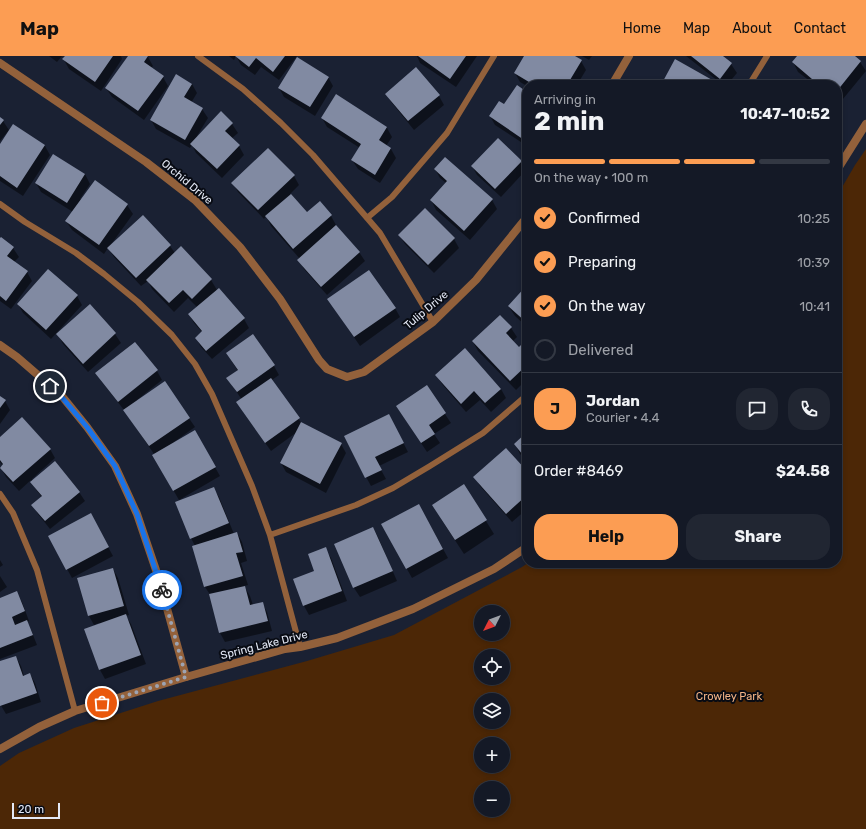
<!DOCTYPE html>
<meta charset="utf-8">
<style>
body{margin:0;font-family:Rubik,sans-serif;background:#212632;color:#f1f3f6;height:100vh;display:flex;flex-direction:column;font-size:15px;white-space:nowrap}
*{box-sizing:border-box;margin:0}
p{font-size:13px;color:#9da0a7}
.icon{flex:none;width:22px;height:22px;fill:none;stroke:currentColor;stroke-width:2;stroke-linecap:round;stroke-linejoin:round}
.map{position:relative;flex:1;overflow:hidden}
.details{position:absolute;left:522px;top:24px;width:320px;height:488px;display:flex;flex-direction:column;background:#141926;border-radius:16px;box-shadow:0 2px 6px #0003,0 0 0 1px #333843}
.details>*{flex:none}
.needle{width:26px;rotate:228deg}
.fabs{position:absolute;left:474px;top:549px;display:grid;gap:8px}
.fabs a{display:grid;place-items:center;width:36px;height:36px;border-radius:50%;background:#141926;box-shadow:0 2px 6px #0003,0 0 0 1px #333843;font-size:20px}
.scale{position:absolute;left:12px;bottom:10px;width:48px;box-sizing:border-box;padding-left:4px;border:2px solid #e4e9f6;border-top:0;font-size:11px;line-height:14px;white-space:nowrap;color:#e4e9f6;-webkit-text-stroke:3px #080b13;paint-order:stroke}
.pin{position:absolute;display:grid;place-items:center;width:34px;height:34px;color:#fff;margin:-17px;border:2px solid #fff;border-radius:50%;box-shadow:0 1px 4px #0007}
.courier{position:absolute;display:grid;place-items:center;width:40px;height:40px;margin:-20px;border:3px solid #1a73e8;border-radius:50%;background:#fff;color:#222;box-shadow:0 1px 5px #0007}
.headline em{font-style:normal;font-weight:700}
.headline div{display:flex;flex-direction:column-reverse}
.headline{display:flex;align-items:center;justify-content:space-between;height:68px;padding:0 12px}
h1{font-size:26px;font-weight:700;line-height:30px}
.bar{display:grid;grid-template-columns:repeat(4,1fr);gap:6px 4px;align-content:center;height:48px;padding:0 12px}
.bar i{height:5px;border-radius:3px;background:#333843}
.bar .active{background:#fc9d53}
.bar p{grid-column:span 4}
.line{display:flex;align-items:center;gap:10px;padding:0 12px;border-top:1px solid #333843}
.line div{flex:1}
.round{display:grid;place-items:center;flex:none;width:42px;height:42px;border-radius:16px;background:#212632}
ol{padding:0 12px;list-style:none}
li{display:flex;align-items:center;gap:12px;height:44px}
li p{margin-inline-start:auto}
li .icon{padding:4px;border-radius:50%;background:#fc9d53;color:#111;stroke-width:4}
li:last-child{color:#9da0a7}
li i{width:22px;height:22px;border:2px solid #333843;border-radius:50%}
.action{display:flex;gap:8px;margin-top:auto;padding:8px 12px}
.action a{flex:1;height:46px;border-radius:16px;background:#fc9d53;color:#111;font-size:16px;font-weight:700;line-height:46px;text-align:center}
.action a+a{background:#212632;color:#f1f3f6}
header{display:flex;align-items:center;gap:24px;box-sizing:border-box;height:56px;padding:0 20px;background:#fc9d53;color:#111}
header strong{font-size:19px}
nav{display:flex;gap:22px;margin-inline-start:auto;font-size:14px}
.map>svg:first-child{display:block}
</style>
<header>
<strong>Map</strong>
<nav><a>Home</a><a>Map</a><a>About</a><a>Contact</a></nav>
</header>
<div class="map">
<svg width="866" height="773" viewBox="0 0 866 773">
<rect width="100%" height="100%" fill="#1a2133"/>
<!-- green -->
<path fill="#4c2706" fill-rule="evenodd" d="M866 93V773H0V710L19 697 74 672 158 645 307 605 394 579 522 511 528 507H837V140L855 109ZM481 556H503V578H481ZM481 600H503V622H481ZM481 644H503V666H481ZM481 688H503V710H481ZM481 732H503V754H481Z"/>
<!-- shadow -->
<path fill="#0007" d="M49 0H62L57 6Z
M66 0H121L122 3 101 35 69 13 64 4Z
M129 0 148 1 153 10 151 12 163 21 168 30 144 64 112 41 106 32Z
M229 0H297L279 24 261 11 255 19 241 9 236 0 234 4Z
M417 0H477L456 31 420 7Z
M525 0H573L581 5 586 14 577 29H527V30L520 26 515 17Z
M582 0H592L589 4Z
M686 0H723L731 8 737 17 727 29H723Z
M799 0H853L860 6 866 15 838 49 837 48V29H815L798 16 793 6Z
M328 21 333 30 315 60 284 41 279 32Z
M192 28 197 37 191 47 202 53 208 62 197 80 232 68 238 77 231 83 239 90 244 99 222 122 196 97 192 89 190 92 156 73 151 64Z
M527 37V90L495 69 490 60 504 50Z
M386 38 439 40 444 49 414 74 392 47Z
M0 62 3 65 9 74 0 85Z
M322 62 387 72 392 81 386 90 391 93 396 102 380 127 358 113 352 104 360 92 327 71Z
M14 69 45 90 50 99 23 140 0 125V90Z
M521 105 526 114 501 141 477 119 472 110Z
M435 113 492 144 497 153 470 184 436 154 431 144 446 127 440 122Z
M85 118 90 128 80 143 82 144 95 126 127 149 133 158 110 190H170L175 197 211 224 217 234 244 263 249 272 212 303 201 291 196 282 202 276 194 267 189 258 197 251 188 242 174 256 152 233 148 225 141 230 114 201 108 192 104 198 72 174 66 165 73 156 41 136 36 127Z
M294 120 299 129 290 138 307 157 319 146 331 160 336 169V170L359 196 365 205 327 239 304 213 299 204 300 203 271 170 266 160 264 163 238 136 233 127Z
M399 179 454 183 459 192 434 217 405 188Z
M0 184 13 192 19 201 14 206 27 216 32 225 11 253 0 245Z
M527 231V271L515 260 509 251Z
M77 240 82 249 51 283 23 257 18 248Z
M90 250 115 278 121 287 88 316 63 288 58 279Z
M334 252H395L400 261 360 290Z
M500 260 511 272 517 281 513 285 519 292 527 285V323L516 334 478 295 473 286Z
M253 280 274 310 279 319 272 324 302 368 341 388 346 397 326 437 286 416 281 407 297 376 271 395 243 356 242 344 228 323 238 315 227 298Z
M465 294 501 333 506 342 491 356 480 344 466 356 442 328 436 319Z
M157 315 162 324 137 344 138 345 165 327 195 371 174 386 175 387 195 376 220 420 179 444 153 399 154 398 124 354 102 326 96 317Z
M426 330 451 367 434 378 440 387 427 396 397 351Z
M0 341 5 345 10 354 0 368Z
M389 359 408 396 379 410 386 423 371 430 366 421Z
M527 378V405L520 398 515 388Z
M0 382 50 393 55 402 32 423 33 425 79 436 85 445 50 473 38 458 33 449 42 441 37 435 31 424 19 435 6 421 1 412 3 410 0 406Z
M527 417V453L512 466 480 430 475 421Z
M213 432 219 441 234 478 237 477 242 486 247 505 241 507 248 529 244 530 250 540 253 549 262 547 267 556 272 575 225 586 220 577 211 540 205 531 193 491 195 490 191 482Z
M90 458 113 500 72 522 67 513Z
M424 458 448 502 412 522 382 469Z
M441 463 486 465 494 478 464 498Z
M373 472 378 481 397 525 360 541 354 532 335 488Z
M325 493 331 502 347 545 309 559 304 550Z
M0 504 3 509 0 511Z
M113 513 118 522 129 559 126 560 131 568 146 608 105 623 100 614 85 574 100 569 99 567 94 569 89 560Z
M0 520 7 531 0 536Z
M17 537 22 546 29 565 27 566 31 574 37 589 0 603V543Z
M16 601 21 610 24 620 30 618 35 627 41 646 6 658 0 648V606Z"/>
<!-- building -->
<path fill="#818aa2" d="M65 0H113L95 26 62 3Z
M128 0H148L144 6 164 20 138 55 105 32Z
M235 0H285L273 16 256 2 249 11Z
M418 0H466L450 23Z
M524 0H575L582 4 567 29H534L514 17Z
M691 0H723L732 7 720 23Z
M797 0H855L861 5 837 35V29H819L792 6Z
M297 1 329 21 310 51 278 32Z
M675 3 714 25 712 29H661Z
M416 11 440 39 408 65 385 38Z
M176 18 192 28 184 41 203 52 185 84 150 64Z
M797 24 805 29H794Z
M517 29 527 36V86L489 60 499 45 504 48Z
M336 38 387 71 379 84 391 92 375 119 351 104 361 88 321 62Z
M221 55 233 67 225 75 240 89 217 113 190 88Z
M0 61 4 64 0 69Z
M13 68 45 89 17 132 0 120V88Z
M498 82 522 105 495 133 471 110Z
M268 92 295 119 258 154 231 127Z
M53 98 85 118 67 147 35 127Z
M445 101 493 143 464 175 430 144 447 125 434 113Z
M95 124 128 148 99 189 65 165Z
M291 138 307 156 320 145 332 159 293 193 265 160Z
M425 152 455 182 428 209 398 179Z
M143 159 171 189 136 222 107 192Z
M336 169 360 196 321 231 297 204Z
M1 181 14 191 7 200 28 215 6 245 0 240V182Z
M181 190 212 223 192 243 183 234 169 247 146 224Z
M48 213 78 239 46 274 17 248Z
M369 214 396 252 354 281 327 243Z
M527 229V267L508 250Z
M219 232 245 262 206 295 195 282 202 275 188 258Z
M90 248 116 277 83 308 56 278Z
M500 259 512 271 506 277 519 291 527 283V309L510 325 472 285Z
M253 278 275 309 237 336 226 322 238 314 226 297Z
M135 286 158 314 118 346 95 317Z
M465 292 501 333 485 347 474 335 461 348 435 319Z
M271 322 300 362 265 387 236 346Z
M165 325 190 362 149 390 123 354Z
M427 329 446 357 429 369 435 378 421 387 396 350Z
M0 340 6 344 0 352Z
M389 358 404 387 375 401 382 414 365 422 344 380Z
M22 361 51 393 13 426 0 412 3 408 0 404V381Z
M301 366 342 387 320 428 280 407Z
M195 374 216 411 173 435 152 399Z
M527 376V404L514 388Z
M506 392 527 415V439L506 458 473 421Z
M55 405 80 436 45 465 31 449 42 440 30 426Z
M464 428 487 464 455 484 432 449Z
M214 431 229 467 190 483 175 446Z
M419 448 443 493 406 513 381 468Z
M91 457 109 491 66 514 48 480Z
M373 471 393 515 353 532 334 488Z
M237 476 243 496 236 497 243 520 204 531 192 490Z
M326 491 342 535 303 550 293 523 314 515 308 498Z
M113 512 124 550 88 560 77 522Z
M245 530 250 549 263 546 268 565 219 577 209 538Z
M17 535 25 555 12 561 15 569 27 564 33 579 0 592V542Z
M126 558 141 599 99 614 84 573Z
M16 600 23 620 30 617 37 637 0 650V605Z"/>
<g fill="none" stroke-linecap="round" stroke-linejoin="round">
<!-- service -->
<path stroke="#93613b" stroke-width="6" d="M198 0 243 33 281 67 313 99 380 177 433 266
M749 29 767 0
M0 148 25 166 76 197 104 218 138 246 172 279 195 308 212 338 252 430 270 479 300 591
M367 162 392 141 447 77 494 0
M0 438 13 457 37 514 75 655
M270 479 356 449 393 432 430 410 483 377 527 339"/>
<!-- minor -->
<path stroke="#93613b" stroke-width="8" d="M0 7 146 106 195 144 240 191 280 243 319 304 327 313 347 321 364 316 433 266 476 224 527 161
M612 29 629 0
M0 289 17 301 61 339 87 371 115 410 137 458 158 520 186 621"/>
<!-- tertiary -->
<path stroke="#93613b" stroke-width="8" d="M837 114 866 68
M0 693 39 671 75 655 186 621 285 593 300 591 337 582 413 553 494 513 527 491"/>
</g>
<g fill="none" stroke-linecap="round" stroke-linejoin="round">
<!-- done -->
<path stroke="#9da3b2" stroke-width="4" stroke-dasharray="0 7.2" d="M102 647 186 621 162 534"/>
<!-- route -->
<path stroke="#1a73e8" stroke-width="5" d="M50 330 60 339 87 371 115 410 137 458 162 534"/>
</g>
<g text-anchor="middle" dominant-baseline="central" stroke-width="4" stroke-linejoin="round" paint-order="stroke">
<!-- street labels -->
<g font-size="11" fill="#e4e9f6" stroke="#080b13">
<text transform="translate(187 126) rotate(40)">Orchid Drive</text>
<text transform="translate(426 254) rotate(-40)">Tulip Drive</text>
<text transform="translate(264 589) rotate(-14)">Spring Lake Drive</text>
</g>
<!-- park labels -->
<g font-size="11" fill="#f2b386" stroke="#080b13">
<text x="729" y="640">Crowley Park</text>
</g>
</g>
</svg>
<div class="fabs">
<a><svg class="needle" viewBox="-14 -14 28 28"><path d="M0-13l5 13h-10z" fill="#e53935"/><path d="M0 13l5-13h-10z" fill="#9da0a7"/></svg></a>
<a><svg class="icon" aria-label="locate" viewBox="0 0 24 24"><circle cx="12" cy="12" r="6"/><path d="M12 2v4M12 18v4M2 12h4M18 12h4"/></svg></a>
<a><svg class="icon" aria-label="layers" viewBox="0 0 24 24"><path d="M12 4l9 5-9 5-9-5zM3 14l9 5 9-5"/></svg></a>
<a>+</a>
<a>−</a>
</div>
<div class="scale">20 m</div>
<div class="pin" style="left:102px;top:647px;background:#ea580c"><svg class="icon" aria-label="bag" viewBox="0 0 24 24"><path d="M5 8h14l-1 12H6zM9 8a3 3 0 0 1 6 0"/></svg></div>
<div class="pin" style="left:50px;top:330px;background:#1f2937"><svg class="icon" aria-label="home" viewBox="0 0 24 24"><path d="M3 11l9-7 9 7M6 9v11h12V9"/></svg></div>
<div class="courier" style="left:162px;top:534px"><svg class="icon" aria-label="bike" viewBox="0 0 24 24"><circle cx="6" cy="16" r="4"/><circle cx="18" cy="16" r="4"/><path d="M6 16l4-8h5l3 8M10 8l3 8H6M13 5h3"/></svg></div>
<section class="details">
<div class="headline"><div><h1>2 min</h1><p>Arriving in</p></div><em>10:47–10:52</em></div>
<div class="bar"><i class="active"></i><i class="active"></i><i class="active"></i><i></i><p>On the way · 100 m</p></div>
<ol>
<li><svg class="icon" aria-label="check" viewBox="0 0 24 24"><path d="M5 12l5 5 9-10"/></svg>Confirmed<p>10:25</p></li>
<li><svg class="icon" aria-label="check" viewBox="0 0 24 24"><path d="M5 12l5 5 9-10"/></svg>Preparing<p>10:39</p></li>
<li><svg class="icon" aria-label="check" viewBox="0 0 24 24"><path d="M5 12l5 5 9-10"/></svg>On the way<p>10:41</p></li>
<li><i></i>Delivered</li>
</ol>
<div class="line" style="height:72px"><b class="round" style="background:#fc9d53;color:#111">J</b><div><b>Jordan</b><p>Courier · 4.4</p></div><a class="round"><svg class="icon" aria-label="chat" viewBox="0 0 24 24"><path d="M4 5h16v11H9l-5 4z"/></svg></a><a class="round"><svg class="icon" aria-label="phone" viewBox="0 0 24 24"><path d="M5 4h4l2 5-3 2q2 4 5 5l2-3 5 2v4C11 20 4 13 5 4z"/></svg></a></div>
<div class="line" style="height:52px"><div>Order #8469</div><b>$24.58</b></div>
<div class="action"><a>Help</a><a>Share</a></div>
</section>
</div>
